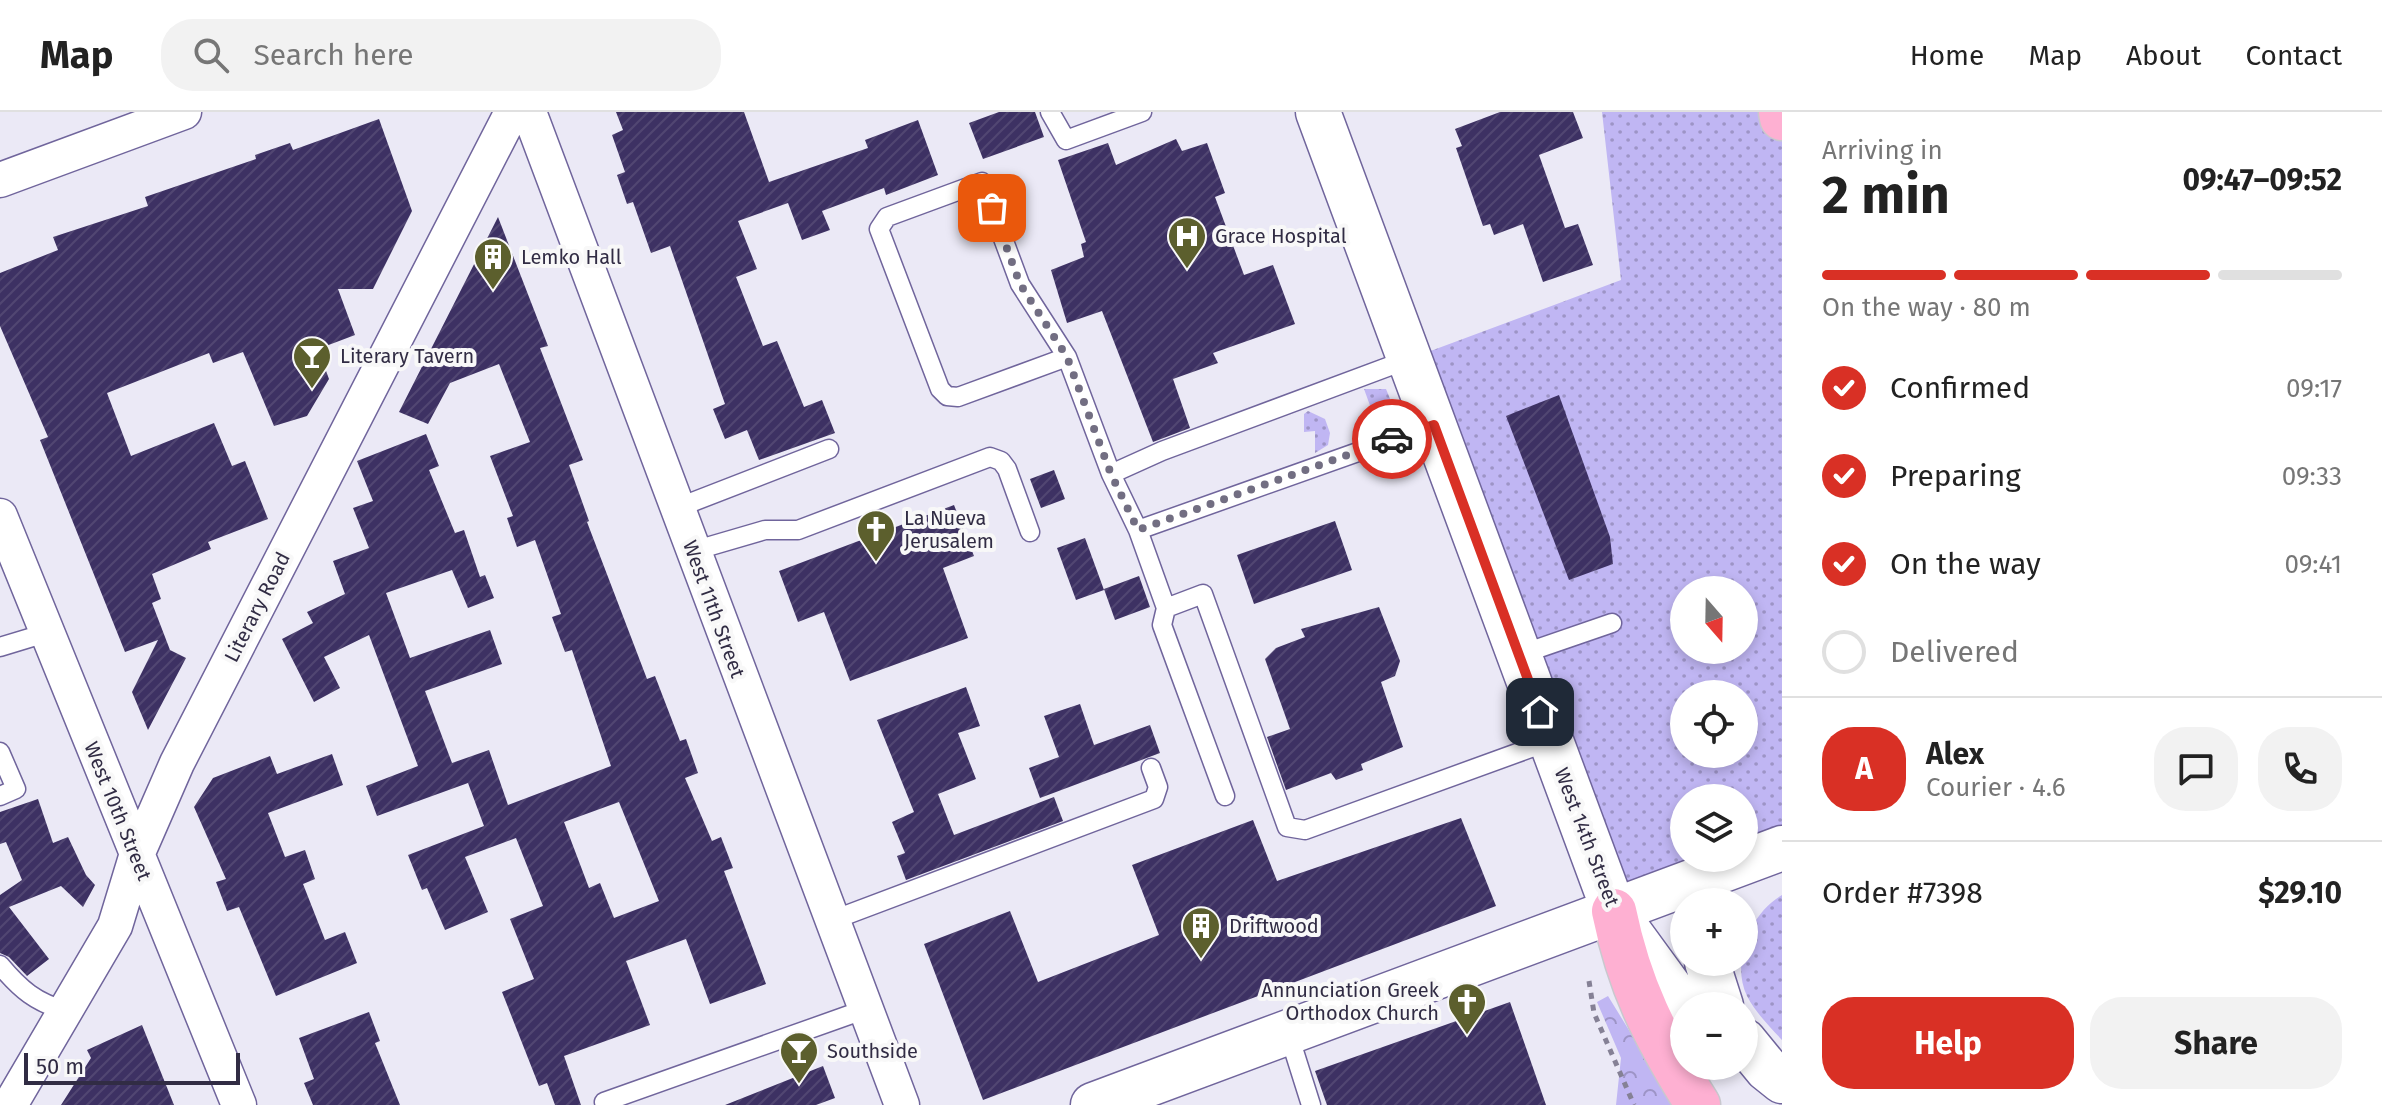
<!DOCTYPE html>
<meta charset="utf-8">
<style>
body{margin:0;font-family:"Fira Sans",sans-serif;background:#f2f2f2;color:#222;height:100vh;display:flex;flex-direction:column;font-size:30px;white-space:nowrap}
*{box-sizing:border-box;margin:0}
p{font-size:26px;color:#767676}
.icon{flex:none;width:44px;height:44px;fill:none;stroke:currentColor;stroke-width:2;stroke-linecap:round;stroke-linejoin:round}
.map{position:relative;flex:1;overflow:hidden}
.details{display:flex;flex-direction:column;background:#fff;width:600px}
.details>*{flex:none}
.needle{width:52px;rotate:160deg}
.tools{position:absolute;left:1670px;top:464px;display:grid;gap:16px}
.tools a{display:grid;place-items:center;width:88px;height:88px;border-radius:50%;background:#fff;box-shadow:0 4px 12px #0003;font-size:40px}
.scale{position:absolute;left:24px;bottom:20px;width:216px;box-sizing:border-box;padding-left:8px;border:4px solid #312c44;border-top:0;font-size:22px;line-height:28px;white-space:nowrap;color:#312c44;-webkit-text-stroke:6px #f8f8f8;paint-order:stroke}
.pin{position:absolute;display:grid;place-items:center;width:68px;height:68px;color:#fff;margin:-34px;border-radius:16px;box-shadow:0 4px 12px #0006}
.courier{position:absolute;display:grid;place-items:center;width:80px;height:80px;margin:-40px;border:6px solid #d93025;border-radius:50%;background:#fff;color:#222;box-shadow:0 2px 10px #0007}
.overview em{font-style:normal;font-weight:700}
.overview div{display:flex;flex-direction:column-reverse}
.overview{display:flex;align-items:center;justify-content:space-between;height:136px;padding:0 40px}
h1{font-size:52px;font-weight:700;line-height:60px}
.bar{display:grid;grid-template-columns:repeat(4,1fr);gap:12px 8px;align-content:center;height:96px;padding:0 40px}
.bar i{height:10px;border-radius:6px;background:#e0e0e0}
.bar .current{background:#d93025}
.bar p{grid-column:span 4}
.line{display:flex;align-items:center;gap:20px;padding:0 40px;border-top:2px solid #e0e0e0}
.line div{flex:1}
.round{display:grid;place-items:center;flex:none;width:84px;height:84px;border-radius:32px;background:#f2f2f2}
ol{padding:0 40px;list-style:none}
li{display:flex;align-items:center;gap:24px;height:88px}
li p{margin-inline-start:auto}
li .icon{padding:8px;border-radius:50%;background:#d93025;color:#fff;stroke-width:4}
li:last-child{color:#767676}
li i{width:44px;height:44px;border:4px solid #e0e0e0;border-radius:50%}
.action{display:flex;gap:16px;margin-top:auto;padding:16px 40px}
.action a{flex:1;height:92px;border-radius:32px;background:#d93025;color:#fff;font-size:32px;font-weight:700;line-height:92px;text-align:center}
.action a+a{background:#f2f2f2;color:#222}
header{display:flex;align-items:center;gap:48px;box-sizing:border-box;height:112px;padding:0 40px;background:#fff;border-bottom:2px solid #e0e0e0}
header strong{font-size:38px}
nav{display:flex;gap:44px;margin-inline-start:auto;font-size:28px}
.search{width:560px;height:72px;background:#f2f2f2;display:flex;align-items:center;gap:20px;box-sizing:border-box;padding:0 28px;border-radius:32px;color:#767676;font-size:30px}
main{display:flex;flex:1;min-height:0}
.map>svg:first-child{display:block}
</style>
<header>
<strong>Map</strong>
<div class="search"><svg class="icon" aria-label="search" viewBox="0 0 24 24"><circle cx="10" cy="10" r="6"/><path d="M15 15l6 6"/></svg>Search here</div>
<nav><a>Home</a><a>Map</a><a>About</a><a>Contact</a></nav>
</header>
<main>
<div class="map">
<svg width="1782" height="993" viewBox="0 0 1782 993">
<defs>
<pattern id="grass-dots" width="8" height="8" patternUnits="userSpaceOnUse" patternTransform="scale(2)"><rect width="8" height="8" fill="#c0b6f3"/><path d="M2 2h.1M6 6h.1" fill="none" stroke="#9d94c6" stroke-width="1.8" stroke-linecap="round"/></pattern>
<pattern id="park-crowns" width="20" height="18" patternUnits="userSpaceOnUse" patternTransform="scale(2)"><rect width="20" height="18" fill="#c0b6f3"/><path d="M2 6a3 3 0 1 1 6 0M12 15a3 3 0 1 1 6 0" fill="none" stroke="#9d94c6"/></pattern>
<pattern id="building-hatch" width="6" height="6" patternUnits="userSpaceOnUse" patternTransform="scale(2)"><rect width="6" height="6" fill="#3d3163"/><path d="M-1 1l2-2M0 6l6-6M5 7l2-2" fill="none" stroke="#514672"/></pattern>
</defs>
<rect width="100%" height="100%" fill="#ebe9f6"/>
<!-- grass -->
<path fill="url(#grass-dots)" fill-rule="evenodd" d="M1602 0H1781L1782 6V736L1614 799 1409 247 1621 168ZM1684 478H1744V538H1684ZM1684 582H1744V642H1684ZM1684 686H1744V746H1684Z
M1364 277H1386L1398 306 1380 321Z
M1308 299 1325 307 1330 321 1328 333 1315 341V319L1304 320V302Z
M1782 783V928C1769 914 1756 901 1747 884 1731 851 1749 802 1782 783Z"/>
<!-- park -->
<path fill="url(#park-crowns)" d="M1608 884 1675 993H1616L1621 946 1597 890Z"/>
<!-- building -->
<path fill="url(#building-hatch)" fill-rule="evenodd" d="M616 0H744L769 70 868 36 865 28 918 8 938 63 886 83 884 76 822 99 830 118 802 128 788 91 738 109 757 157 736 165 763 234 777 229 804 295 822 288 835 321 759 348 747 318 725 327 713 297 725 292 670 134 651 141 633 90 627 92 617 63 625 60 612 23 623 18Z
M999 0H1035L1044 25 983 47 969 11Z
M1500 0H1573L1583 26 1539 43 1565 116 1578 112 1593 153 1543 170 1523 112 1494 123 1490 112 1483 114 1456 36 1462 34 1455 17Z
M379 7 412 99 373 177H338L355 223 318 237 329 267 307 304 274 314 243 240 213 251 209 241 107 281 131 344 214 311 232 354 245 349 268 407 208 430 211 437 152 462 161 487 152 491 170 538 186 546 148 618 132 580 158 528 125 540 40 328 48 325 0 214V161L58 138 53 125 148 94 145 85 256 47 255 43 290 31 293 38Z
M1176 27 1182 39 1207 31 1225 81 1215 85 1244 163 1273 153 1295 212 1213 241 1218 251 1173 267 1190 316 1153 330 1102 199 1067 211 1051 158 1084 145 1081 132 1086 130 1058 48 1108 31 1116 53Z
M498 105 548 234 540 236 583 348 569 353 589 409 587 410 647 567 655 564 680 629 686 627 698 661 685 666 712 729 721 725 733 756 724 759 766 872 710 892 686 827 626 849 650 913 564 944 581 993H555L547 971 539 974 502 880 534 867 510 807 543 794 516 726 465 745 488 800 445 818 427 776 422 778 408 743 484 714 468 671 377 704 366 674 418 654 369 523 324 545 340 576 314 590 282 527 313 511 307 500 345 482 333 449 369 436 353 396 373 389 357 349 426 322 439 354 429 358 455 421 464 418 480 465 485 463 494 486 468 496 452 458 386 481 410 546 490 518 502 552 425 579 452 651 489 638 508 693 611 654 572 538 565 540 552 505 561 502 535 428 517 435 507 406 513 404 490 344 530 330 499 252 450 271 428 312 399 300ZM619 690 659 789 614 806 600 771 589 776 564 710Z
M1559 283 1610 425 1613 452 1569 468 1506 304Z
M1054 358 1065 387 1041 396 1030 367Z
M954 393 974 444 943 456 968 526 850 569 824 500 798 510 779 459Z
M1335 409 1352 458 1254 492 1237 443Z
M1085 426 1104 478 1076 488 1057 436Z
M1139 464 1150 495 1115 508 1104 477Z
M1379 495 1400 549 1395 564 1381 570 1403 635 1361 652 1363 658 1336 668 1331 661 1286 678 1267 625 1290 617 1265 547 1276 536 1305 525 1301 517Z
M966 575 980 614 958 621 976 667 938 682 954 723 1054 685 1063 709 906 768 897 744 905 741 892 710 914 700 877 608Z
M1080 592 1094 633 1150 613 1160 641 1040 686 1029 656 1059 645 1044 604Z
M332 642 343 673 268 701 285 745 305 738 315 767 303 772 325 828 345 820 357 851 276 884 239 795 227 799 216 770 226 767 194 695 213 666 270 644 277 662Z
M38 687 53 731 68 725 86 763 95 773 83 795 61 774 9 795 49 847 27 864 9 845 0 841V783L22 768 6 730 0 732V700Z
M1461 706 1496 794 983 988 924 832 1010 799 1038 870 1159 823 1132 753 1253 708 1277 769Z
M1510 890 1546 993H1327L1315 959Z
M369 900 380 929 375 931 400 993H313L304 971 314 967 299 926Z
M142 913 174 993H61L91 946 87 938Z
M823 954 835 986 816 993H725Z"/>
<g fill="none" stroke-linecap="round" stroke-linejoin="round">
<defs>
<path id="service" d="M1050 0 1066 28 1142 0
M1067 245 958 285 947 284 940 277 879 117 887 105 982 70 1020 172 1067 245 1111 362 1138 418 1166 496 1162 513 1225 684
M1111 362 1162 339 1409 247
M677 396 829 337
M1138 418 1434 313
M693 439 765 418H798L990 345 1001 349 1007 357 1030 420
M1166 496 1203 482 1287 715 1305 718 1550 629
M0 535 46 521
M1519 543 1612 511
M0 640 16 677 0 684
M833 808 1154 687 1158 675 1151 656
M0 853C20 877 36 891 67 899
M1288 920 1311 993
M604 990 866 897"/>
<path id="minor" d="M529 0 902 993
M0 68 184 0
M0 404 239 993
M10 993 115 814 136 745 177 651 512 0"/>
<path id="tertiary" d="M1318 0 1614 799 1684 895
M1707 850 1721 894
M1744 929 1767 957 1782 969
M1093 993 1782 736"/>
<path id="motorway" d="M1781 0 1782 6
M1614 799C1630 877 1656 926 1698 993"/>
</defs>
<!-- service casing -->
<use href="#service" stroke="#70659c" stroke-width="21"/>
<!-- minor casing -->
<use href="#minor" stroke="#70659c" stroke-width="37"/>
<!-- tertiary casing -->
<use href="#tertiary" stroke="#70659c" stroke-width="47"/>
<!-- motorway casing -->
<use href="#motorway" stroke="#c9c8ce" stroke-width="47"/>
<!-- path -->
<path stroke="#858195" stroke-width="5" stroke-dasharray="6 6" stroke-linecap="butt" d="M1589 869 1594 901 1634 993"/>
<!-- service -->
<use href="#service" stroke="#fff" stroke-width="18"/>
<!-- minor -->
<use href="#minor" stroke="#fff" stroke-width="34"/>
<!-- tertiary -->
<use href="#tertiary" stroke="#fff" stroke-width="44"/>
<!-- motorway -->
<use href="#motorway" stroke="#feb0d2" stroke-width="44"/>
</g>
<g fill="none" stroke-linecap="round" stroke-linejoin="round">
<!-- done -->
<path stroke="#726e82" stroke-width="8" stroke-dasharray="0 14.4" d="M992 96 1020 172 1067 245 1111 362 1138 418 1392 327"/>
<!-- route -->
<path stroke="#d93025" stroke-width="10" d="M1392 327 1434 313 1540 600"/>
</g>
<!-- icons -->
<defs>
<symbol id="hospital-pin" viewBox="-11 -11 22 30"><path d="M0 17L-7.5 6A9.5 9.5 0 1 1 7.5 6Z" fill="#5c5f2d" stroke="#f8f8f8"/><path d="M-5-5h3v3.5h4V-5h3V5h-3V1.5h-4V5h-3Z" fill="#fff"/></symbol>
<symbol id="building-pin" viewBox="-11 -11 22 30"><path d="M0 17L-7.5 6A9.5 9.5 0 1 1 7.5 6Z" fill="#5c5f2d" stroke="#f8f8f8"/><path d="M-4-6H4V6H1V3H-1V6H-4ZM-2.5-4.3h1.7v1.8h-1.7ZM.8-4.3h1.7v1.8H.8ZM-2.5-1h1.7V.8h-1.7ZM.8-1h1.7V.8H.8Z" fill="#fff"/></symbol>
<symbol id="bar-pin" viewBox="-11 -11 22 30"><path d="M0 17L-7.5 6A9.5 9.5 0 1 1 7.5 6Z" fill="#5c5f2d" stroke="#f8f8f8"/><path d="M-6-5H6L.8 .8V4.5H3.5V6h-7V4.5H-.8V.8Z" fill="#fff"/></symbol>
<symbol id="church-pin" viewBox="-11 -11 22 30"><path d="M0 17L-7.5 6A9.5 9.5 0 1 1 7.5 6Z" fill="#5c5f2d" stroke="#f8f8f8"/><path d="M-1.2-6h2.4v3.5h3.3v2.4h-3.3V6h-2.4V-.1h-3.3v-2.4h3.3Z" fill="#fff"/></symbol>
</defs>
<g fill-rule="evenodd">
<use href="#hospital-pin" x="1165" y="102" width="44" height="60"/>
<use href="#building-pin" x="471" y="123" width="44" height="60"/>
<use href="#bar-pin" x="290" y="222" width="44" height="60"/>
<use href="#church-pin" x="854" y="395" width="44" height="60"/>
<use href="#building-pin" x="1179" y="792" width="44" height="60"/>
<use href="#church-pin" x="1445" y="868" width="44" height="60"/>
<use href="#bar-pin" x="777" y="917" width="44" height="60"/>
</g>
<g text-anchor="middle" dominant-baseline="central" stroke-width="8" stroke-linejoin="round" paint-order="stroke">
<!-- poi labels -->
<g font-size="20" fill="#312c44" stroke="#f8f8f8" text-anchor="start">
<text x="1215" y="124">Grace Hospital</text>
<text x="521" y="145">Lemko Hall</text>
<text x="340" y="244">Literary Tavern</text>
<text x="904" y="406">La Nueva<tspan x="904" dy="23">Jerusalem</tspan></text>
<text x="1229" y="814">Driftwood</text>
<text x="1439" y="878" text-anchor="end">Annunciation Greek<tspan x="1439" dy="23">Orthodox Church</tspan></text>
<text x="827" y="939">Southside</text>
</g>
<!-- street labels -->
<g font-size="20" fill="#312c44" stroke="#f8f8f8">
<text transform="translate(257 495) rotate(-63)">Literary Road</text>
<text transform="translate(714 497) rotate(70)">West 11th Street</text>
<text transform="translate(118 699) rotate(68)">West 10th Street</text>
<text transform="translate(1587 725) rotate(69)">West 14th Street</text>
</g>
</g>
</svg>
<div class="tools">
<a><svg class="needle" viewBox="-14 -14 28 28"><path d="M0-13l5 13h-10z" fill="#e53935"/><path d="M0 13l5-13h-10z" fill="#767676"/></svg></a>
<a><svg class="icon" aria-label="locate" viewBox="0 0 24 24"><circle cx="12" cy="12" r="6"/><path d="M12 2v4M12 18v4M2 12h4M18 12h4"/></svg></a>
<a><svg class="icon" aria-label="layers" viewBox="0 0 24 24"><path d="M12 4l9 5-9 5-9-5zM3 14l9 5 9-5"/></svg></a>
<a>+</a>
<a>−</a>
</div>
<div class="scale">50 m</div>
<div class="pin" style="left:992px;top:96px;background:#ea580c"><svg class="icon" aria-label="bag" viewBox="0 0 24 24"><path d="M5 8h14l-1 12H6zM9 8a3 3 0 0 1 6 0"/></svg></div>
<div class="pin" style="left:1540px;top:600px;background:#1f2937"><svg class="icon" aria-label="home" viewBox="0 0 24 24"><path d="M3 11l9-7 9 7M6 9v11h12V9"/></svg></div>
<div class="courier" style="left:1392px;top:327px"><svg class="icon" aria-label="car" viewBox="0 0 24 24"><path d="M5 17H2v-5l4-1 3-4h7l3 4 3 1v5h-3M9 17h6M6 11h13"/><circle cx="7" cy="17" r="2"/><circle cx="17" cy="17" r="2"/></svg></div>
</div>
<section class="details">
<div class="overview"><div><h1>2 min</h1><p>Arriving in</p></div><em>09:47–09:52</em></div>
<div class="bar"><i class="current"></i><i class="current"></i><i class="current"></i><i></i><p>On the way · 80 m</p></div>
<ol>
<li><svg class="icon" aria-label="check" viewBox="0 0 24 24"><path d="M5 12l5 5 9-10"/></svg>Confirmed<p>09:17</p></li>
<li><svg class="icon" aria-label="check" viewBox="0 0 24 24"><path d="M5 12l5 5 9-10"/></svg>Preparing<p>09:33</p></li>
<li><svg class="icon" aria-label="check" viewBox="0 0 24 24"><path d="M5 12l5 5 9-10"/></svg>On the way<p>09:41</p></li>
<li><i></i>Delivered</li>
</ol>
<div class="line" style="height:144px"><b class="round" style="background:#d93025;color:#fff">A</b><div><b>Alex</b><p>Courier · 4.6</p></div><a class="round"><svg class="icon" aria-label="chat" viewBox="0 0 24 24"><path d="M4 5h16v11H9l-5 4z"/></svg></a><a class="round"><svg class="icon" aria-label="phone" viewBox="0 0 24 24"><path d="M5 4h4l2 5-3 2q2 4 5 5l2-3 5 2v4C11 20 4 13 5 4z"/></svg></a></div>
<div class="line" style="height:104px"><div>Order #7398</div><b>$29.10</b></div>
<div class="action"><a>Help</a><a>Share</a></div>
</section>
</main>
